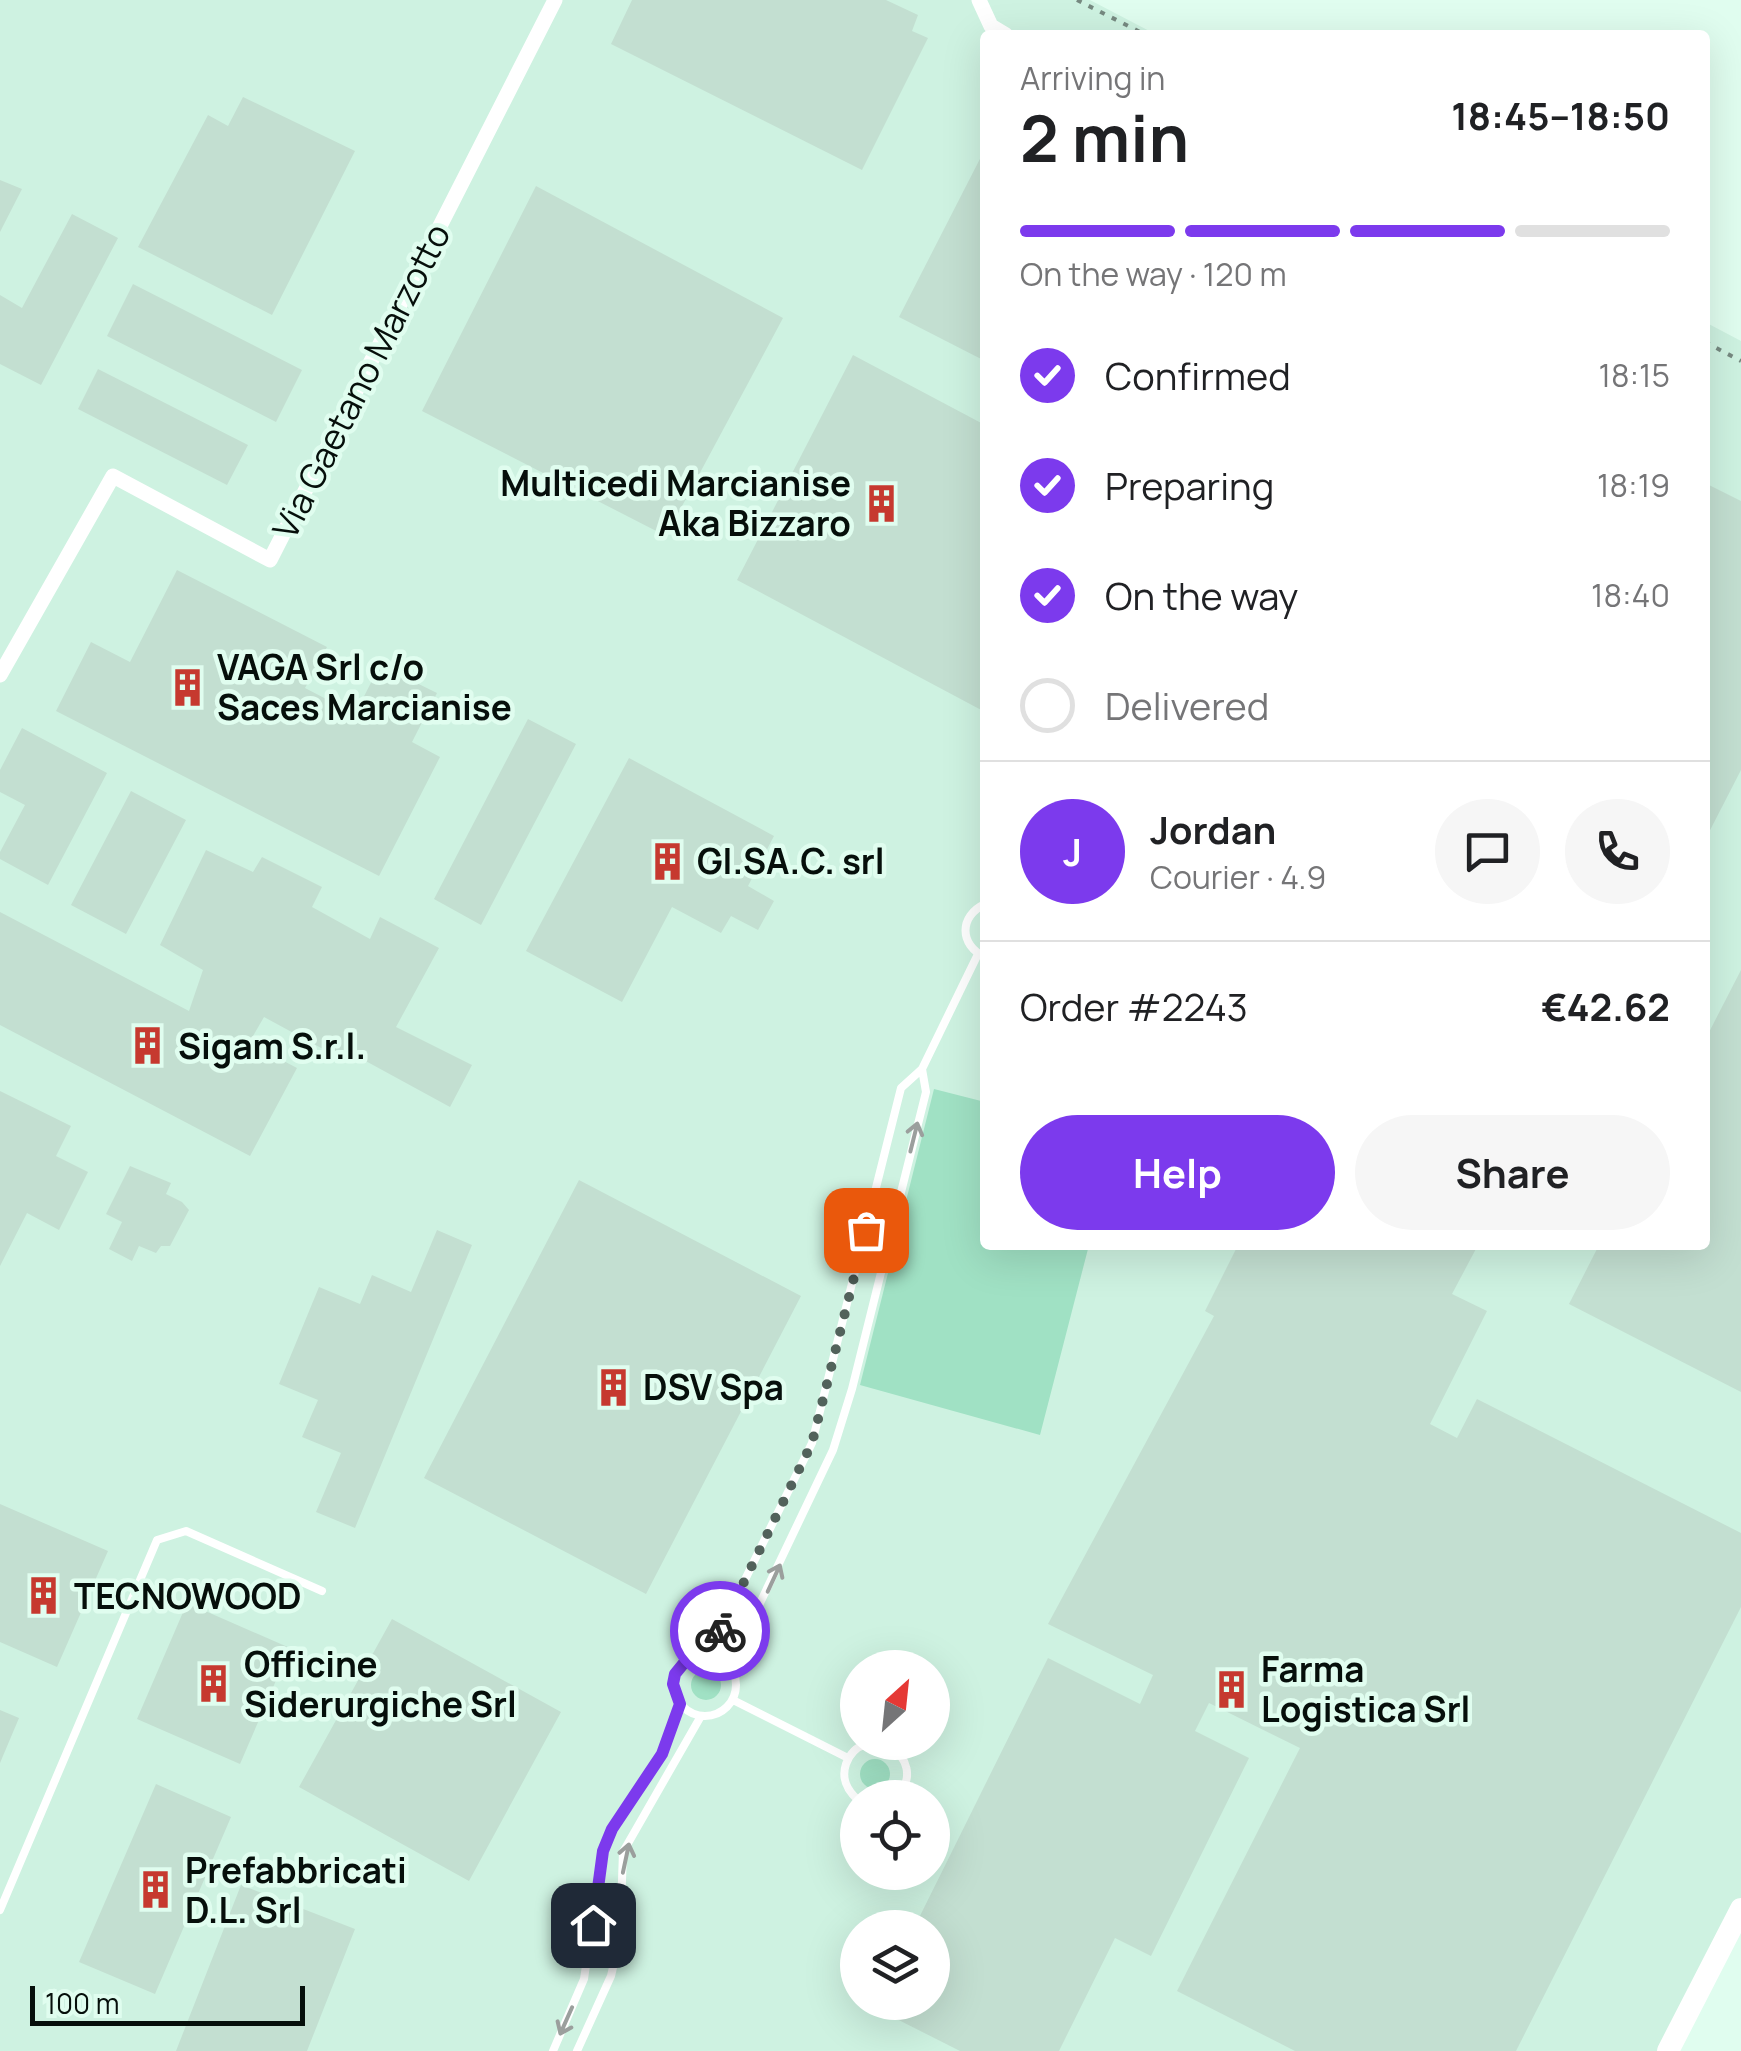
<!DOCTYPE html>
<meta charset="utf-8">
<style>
body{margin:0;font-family:Manrope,sans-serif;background:#f6f6f6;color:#202124;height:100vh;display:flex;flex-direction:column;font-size:38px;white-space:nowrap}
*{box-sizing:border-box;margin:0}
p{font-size:32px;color:#757577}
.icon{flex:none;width:55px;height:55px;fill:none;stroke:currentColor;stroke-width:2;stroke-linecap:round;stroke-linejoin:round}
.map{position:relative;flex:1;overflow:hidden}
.details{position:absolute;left:980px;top:30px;width:730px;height:1220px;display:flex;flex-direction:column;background:#fff;border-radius:10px;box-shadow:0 10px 40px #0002}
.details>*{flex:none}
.needle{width:65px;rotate:27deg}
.fabs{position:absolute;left:840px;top:1650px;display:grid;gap:20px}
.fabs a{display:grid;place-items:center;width:110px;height:110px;border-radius:50%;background:#fff;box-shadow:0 10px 40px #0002;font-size:50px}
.scale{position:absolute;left:30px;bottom:25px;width:275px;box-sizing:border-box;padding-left:10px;border:5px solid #060f0b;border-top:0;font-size:28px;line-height:35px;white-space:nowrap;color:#060f0b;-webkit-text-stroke:8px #e0fdef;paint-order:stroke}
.pin{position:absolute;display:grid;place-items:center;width:85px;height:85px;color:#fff;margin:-42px;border-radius:20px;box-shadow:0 5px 15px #0006}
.courier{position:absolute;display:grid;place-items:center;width:100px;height:100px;margin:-50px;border:8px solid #7c3aed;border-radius:50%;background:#fff;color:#222;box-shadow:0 2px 12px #0007}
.head em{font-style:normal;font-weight:700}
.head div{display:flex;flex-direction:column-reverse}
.head{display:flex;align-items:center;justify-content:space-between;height:170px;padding:0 40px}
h1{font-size:65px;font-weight:700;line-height:75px}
.bar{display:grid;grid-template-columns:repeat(4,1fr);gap:15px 10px;align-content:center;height:120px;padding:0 40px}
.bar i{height:12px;border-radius:8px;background:#e0e0e0}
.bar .on{background:#7c3aed}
.bar p{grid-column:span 4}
.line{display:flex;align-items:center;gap:25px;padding:0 40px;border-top:2px solid #e0e0e0}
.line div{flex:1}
.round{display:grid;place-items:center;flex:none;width:105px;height:105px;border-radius:52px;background:#f6f6f6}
ol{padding:0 40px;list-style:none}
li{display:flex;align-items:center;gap:30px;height:110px}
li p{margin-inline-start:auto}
li .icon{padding:10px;border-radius:50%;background:#7c3aed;color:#fff;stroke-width:4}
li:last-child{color:#757577}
li i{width:55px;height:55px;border:5px solid #e0e0e0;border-radius:50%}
.action{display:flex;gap:20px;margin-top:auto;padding:20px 40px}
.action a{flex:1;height:115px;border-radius:60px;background:#7c3aed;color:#fff;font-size:40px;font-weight:700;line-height:115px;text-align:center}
.action a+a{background:#f6f6f6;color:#202124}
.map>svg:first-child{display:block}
</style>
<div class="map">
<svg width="1741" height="2051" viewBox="0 0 1741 2051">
<rect width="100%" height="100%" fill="#e0fdef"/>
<!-- built -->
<path fill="#cef2e1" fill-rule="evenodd" d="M0 0H1090L1157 35H985V1245H1705V322L1741 341V1923L1673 2051H0ZM858 1668H932V1742H858ZM858 1798H932V1872H858ZM858 1928H932V2002H858Z"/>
<!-- green -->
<path fill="#a0e1c4" d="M934 1089 985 1102V1245H1089L1040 1435 860 1385Z
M691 1685a15 15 0 1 1 30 0a15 15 0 1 1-30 0Z
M860 1774a15 15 0 1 1 30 0a15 15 0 1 1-30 0Z"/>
<!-- building -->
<path fill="#c3dfd1" d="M632 0H886L918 15 912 31 928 38 862 170 611 44Z
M243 97 355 151 272 315 138 247 208 115 228 126Z
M985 149V361L899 317Z
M0 180 22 189 0 232Z
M536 186 783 318 666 536 422 411Z
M72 214 118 238 41 385 0 364V295L22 308Z
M133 284 302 370 276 422 107 336Z
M853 355 985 425V712L737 580Z
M98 369 248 445 227 485 78 409Z
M1705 483 1741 501V770L1705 840Z
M177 570 327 647 305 688 355 714 380 665 437 693 412 742 440 757 379 876 56 711 91 642 130 662Z
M528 719 576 744 481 925 434 899Z
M22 728 107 773 48 885 0 859V852L25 805 0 792V770Z
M629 758 774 836 748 886 774 901 758 930 731 916 721 933 672 907 622 1002 526 951Z
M131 791 186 820 126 934 71 905Z
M206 850 253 872 262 857 322 887 312 907 370 939 380 917 439 948 396 1027 472 1065 450 1107 351 1053 347 1062 264 1017 249 1043 297 1068 250 1156 0 1025V912L189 1011 203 970 160 945Z
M1741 970V1392L1569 1304 1599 1245H1705V1040Z
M0 1091 71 1126 56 1156 88 1172 59 1230 27 1213 0 1266Z
M130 1166 171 1183 166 1194 182 1202 189 1210 170 1246H161L156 1253 139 1246 132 1261 109 1249 122 1222 106 1214Z
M579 1180 801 1296 646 1594 424 1478Z
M437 1230 472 1245 355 1528 316 1512 341 1453 302 1437 318 1400 279 1384 319 1287 360 1304 372 1275 411 1292Z
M1238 1245H1478L1452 1294 1487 1311 1430 1424 1457 1438 1477 1399 1741 1533V1607L1516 2051H1295L1177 1991 1300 1748 1209 1703 1195 1731 1249 1758 1151 1956 1115 1938 1059 2051H960L863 2002H932V1928H914L1048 1658 1140 1704 1153 1675 1048 1624 1214 1316 1205 1311Z
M0 1504 108 1551 57 1667 0 1642Z
M187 1603 290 1648 240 1764 137 1719Z
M392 1619 561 1712 469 1881 299 1787Z
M0 1710 19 1718 0 1763Z
M156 1784 231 1817 155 1994 79 1962Z
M241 1885 355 1929 307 2051H176Z"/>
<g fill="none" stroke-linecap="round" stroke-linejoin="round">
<!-- path -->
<path stroke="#768980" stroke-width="4" stroke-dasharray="5 8" stroke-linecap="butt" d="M1077 0 1146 35
M1705 342 1741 361"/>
<!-- lane -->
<path stroke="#fff" stroke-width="8" d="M985 904C959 916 959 945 985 957
M709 1653 812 1443 901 1088 922 1069 978 954
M674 1685a31 31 0 1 1 62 0a31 31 0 1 1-62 0Z
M730 1666 833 1450 852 1389 926 1092 922 1069
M733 1700 848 1758
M858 1800C847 1790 841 1779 846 1764 862 1719 933 1755 897 1798
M0 1910 157 1540 186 1531 322 1591
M553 2051 584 1979 603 1851 612 1829 661 1754 680 1704
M577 2051 611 1976 620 1937 623 1852 701 1716"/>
<!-- street -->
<path stroke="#fff" stroke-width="15" d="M979 0 991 26 1006 35
M0 675 113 476 270 560 555 0"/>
<!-- secondary -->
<path stroke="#fff" stroke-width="22" d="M1668 2051 1741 1909"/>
</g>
<!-- one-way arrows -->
<defs><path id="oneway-shaft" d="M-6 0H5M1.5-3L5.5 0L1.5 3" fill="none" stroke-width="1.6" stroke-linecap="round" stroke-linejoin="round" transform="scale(2.5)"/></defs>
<g stroke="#9b9f9d">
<use href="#oneway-shaft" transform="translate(914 1137) rotate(-76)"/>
<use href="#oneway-shaft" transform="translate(774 1578) rotate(-65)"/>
<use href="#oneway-shaft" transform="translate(626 1858) rotate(-78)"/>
<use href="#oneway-shaft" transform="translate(566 2021) rotate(114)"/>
</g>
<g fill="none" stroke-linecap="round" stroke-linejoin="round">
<!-- done -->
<path stroke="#52625b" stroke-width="10" stroke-dasharray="0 18" d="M720 1631 812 1443 866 1230"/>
<!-- route -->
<path stroke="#7c3aed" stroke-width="12" d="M593 1925 603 1851 612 1829 662 1754 680 1704 673 1684 675 1674 688 1658 709 1653 720 1631"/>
</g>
<!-- icons -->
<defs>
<symbol id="building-bare" viewBox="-9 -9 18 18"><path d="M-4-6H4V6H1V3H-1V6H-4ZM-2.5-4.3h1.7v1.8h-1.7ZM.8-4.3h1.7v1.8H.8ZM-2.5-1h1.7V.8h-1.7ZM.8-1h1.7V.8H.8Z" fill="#c6392f" stroke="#e0fdef" stroke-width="2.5" paint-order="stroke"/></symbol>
</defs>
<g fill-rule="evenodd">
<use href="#building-bare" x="854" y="476" width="55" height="55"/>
<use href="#building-bare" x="160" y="660" width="55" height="55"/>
<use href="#building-bare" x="640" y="834" width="55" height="55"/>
<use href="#building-bare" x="120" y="1018" width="55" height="55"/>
<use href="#building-bare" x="586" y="1360" width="55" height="55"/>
<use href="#building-bare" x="16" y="1568" width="55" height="55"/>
<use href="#building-bare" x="186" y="1656" width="55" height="55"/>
<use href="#building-bare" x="1204" y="1662" width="55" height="55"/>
<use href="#building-bare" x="128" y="1862" width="55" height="55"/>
</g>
<g text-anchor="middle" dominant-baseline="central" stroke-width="9" stroke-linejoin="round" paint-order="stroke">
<!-- street labels -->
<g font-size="35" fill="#060f0b" stroke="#e0fdef">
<text transform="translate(361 381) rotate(-63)">Via Gaetano Marzotto</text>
</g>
<!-- poi labels -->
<g font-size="35" font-weight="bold" fill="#060f0b" stroke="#e0fdef" text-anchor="start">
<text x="851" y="483" text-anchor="end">Multicedi Marcianise<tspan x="851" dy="40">Aka Bizzaro</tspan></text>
<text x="217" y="667">VAGA Srl c/o<tspan x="217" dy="40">Saces Marcianise</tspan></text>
<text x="697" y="861">GI.SA.C. srl</text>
<text x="178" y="1046">Sigam S.r.l.</text>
<text x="643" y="1387">DSV Spa</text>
<text x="74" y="1596">TECNOWOOD</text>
<text x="244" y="1664">Officine<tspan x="244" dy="40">Siderurgiche Srl</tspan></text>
<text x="1261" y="1669">Farma<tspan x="1261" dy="40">Logistica Srl</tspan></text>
<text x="185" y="1870">Prefabbricati<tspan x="185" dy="40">D.L. Srl</tspan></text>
</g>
</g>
</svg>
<div class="fabs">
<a><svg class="needle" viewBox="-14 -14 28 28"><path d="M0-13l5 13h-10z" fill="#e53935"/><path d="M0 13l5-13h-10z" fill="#757577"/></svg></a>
<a><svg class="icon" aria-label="locate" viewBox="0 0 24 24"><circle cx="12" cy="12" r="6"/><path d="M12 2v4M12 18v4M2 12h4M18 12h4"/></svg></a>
<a><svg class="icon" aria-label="layers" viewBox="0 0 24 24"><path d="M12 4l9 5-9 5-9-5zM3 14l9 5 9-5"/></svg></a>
</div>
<div class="scale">100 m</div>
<div class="pin" style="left:866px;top:1230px;background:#ea580c"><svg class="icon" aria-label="bag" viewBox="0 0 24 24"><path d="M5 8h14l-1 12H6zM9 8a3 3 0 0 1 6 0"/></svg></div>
<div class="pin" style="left:593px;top:1925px;background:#1f2937"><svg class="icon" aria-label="home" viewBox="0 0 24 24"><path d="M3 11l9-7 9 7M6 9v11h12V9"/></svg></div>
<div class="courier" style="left:720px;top:1631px"><svg class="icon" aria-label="bike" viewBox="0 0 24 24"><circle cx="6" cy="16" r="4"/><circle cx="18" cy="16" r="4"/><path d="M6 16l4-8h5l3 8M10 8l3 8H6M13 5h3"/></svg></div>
<section class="details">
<div class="head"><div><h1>2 min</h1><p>Arriving in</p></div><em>18:45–18:50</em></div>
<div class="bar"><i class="on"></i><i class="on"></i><i class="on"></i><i></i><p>On the way · 120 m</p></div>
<ol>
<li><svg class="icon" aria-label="check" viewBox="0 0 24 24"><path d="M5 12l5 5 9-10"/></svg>Confirmed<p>18:15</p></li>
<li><svg class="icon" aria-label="check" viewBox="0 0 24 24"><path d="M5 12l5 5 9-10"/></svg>Preparing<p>18:19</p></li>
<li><svg class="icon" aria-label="check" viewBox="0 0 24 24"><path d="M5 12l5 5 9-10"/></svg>On the way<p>18:40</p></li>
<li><i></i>Delivered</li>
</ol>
<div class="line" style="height:180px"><b class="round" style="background:#7c3aed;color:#fff">J</b><div><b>Jordan</b><p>Courier · 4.9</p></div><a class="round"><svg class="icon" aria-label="chat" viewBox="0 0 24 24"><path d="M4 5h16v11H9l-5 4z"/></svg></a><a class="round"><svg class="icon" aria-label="phone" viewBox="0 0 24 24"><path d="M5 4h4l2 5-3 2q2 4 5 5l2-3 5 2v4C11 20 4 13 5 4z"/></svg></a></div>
<div class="line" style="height:130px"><div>Order #2243</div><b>€42.62</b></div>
<div class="action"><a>Help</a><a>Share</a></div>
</section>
</div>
